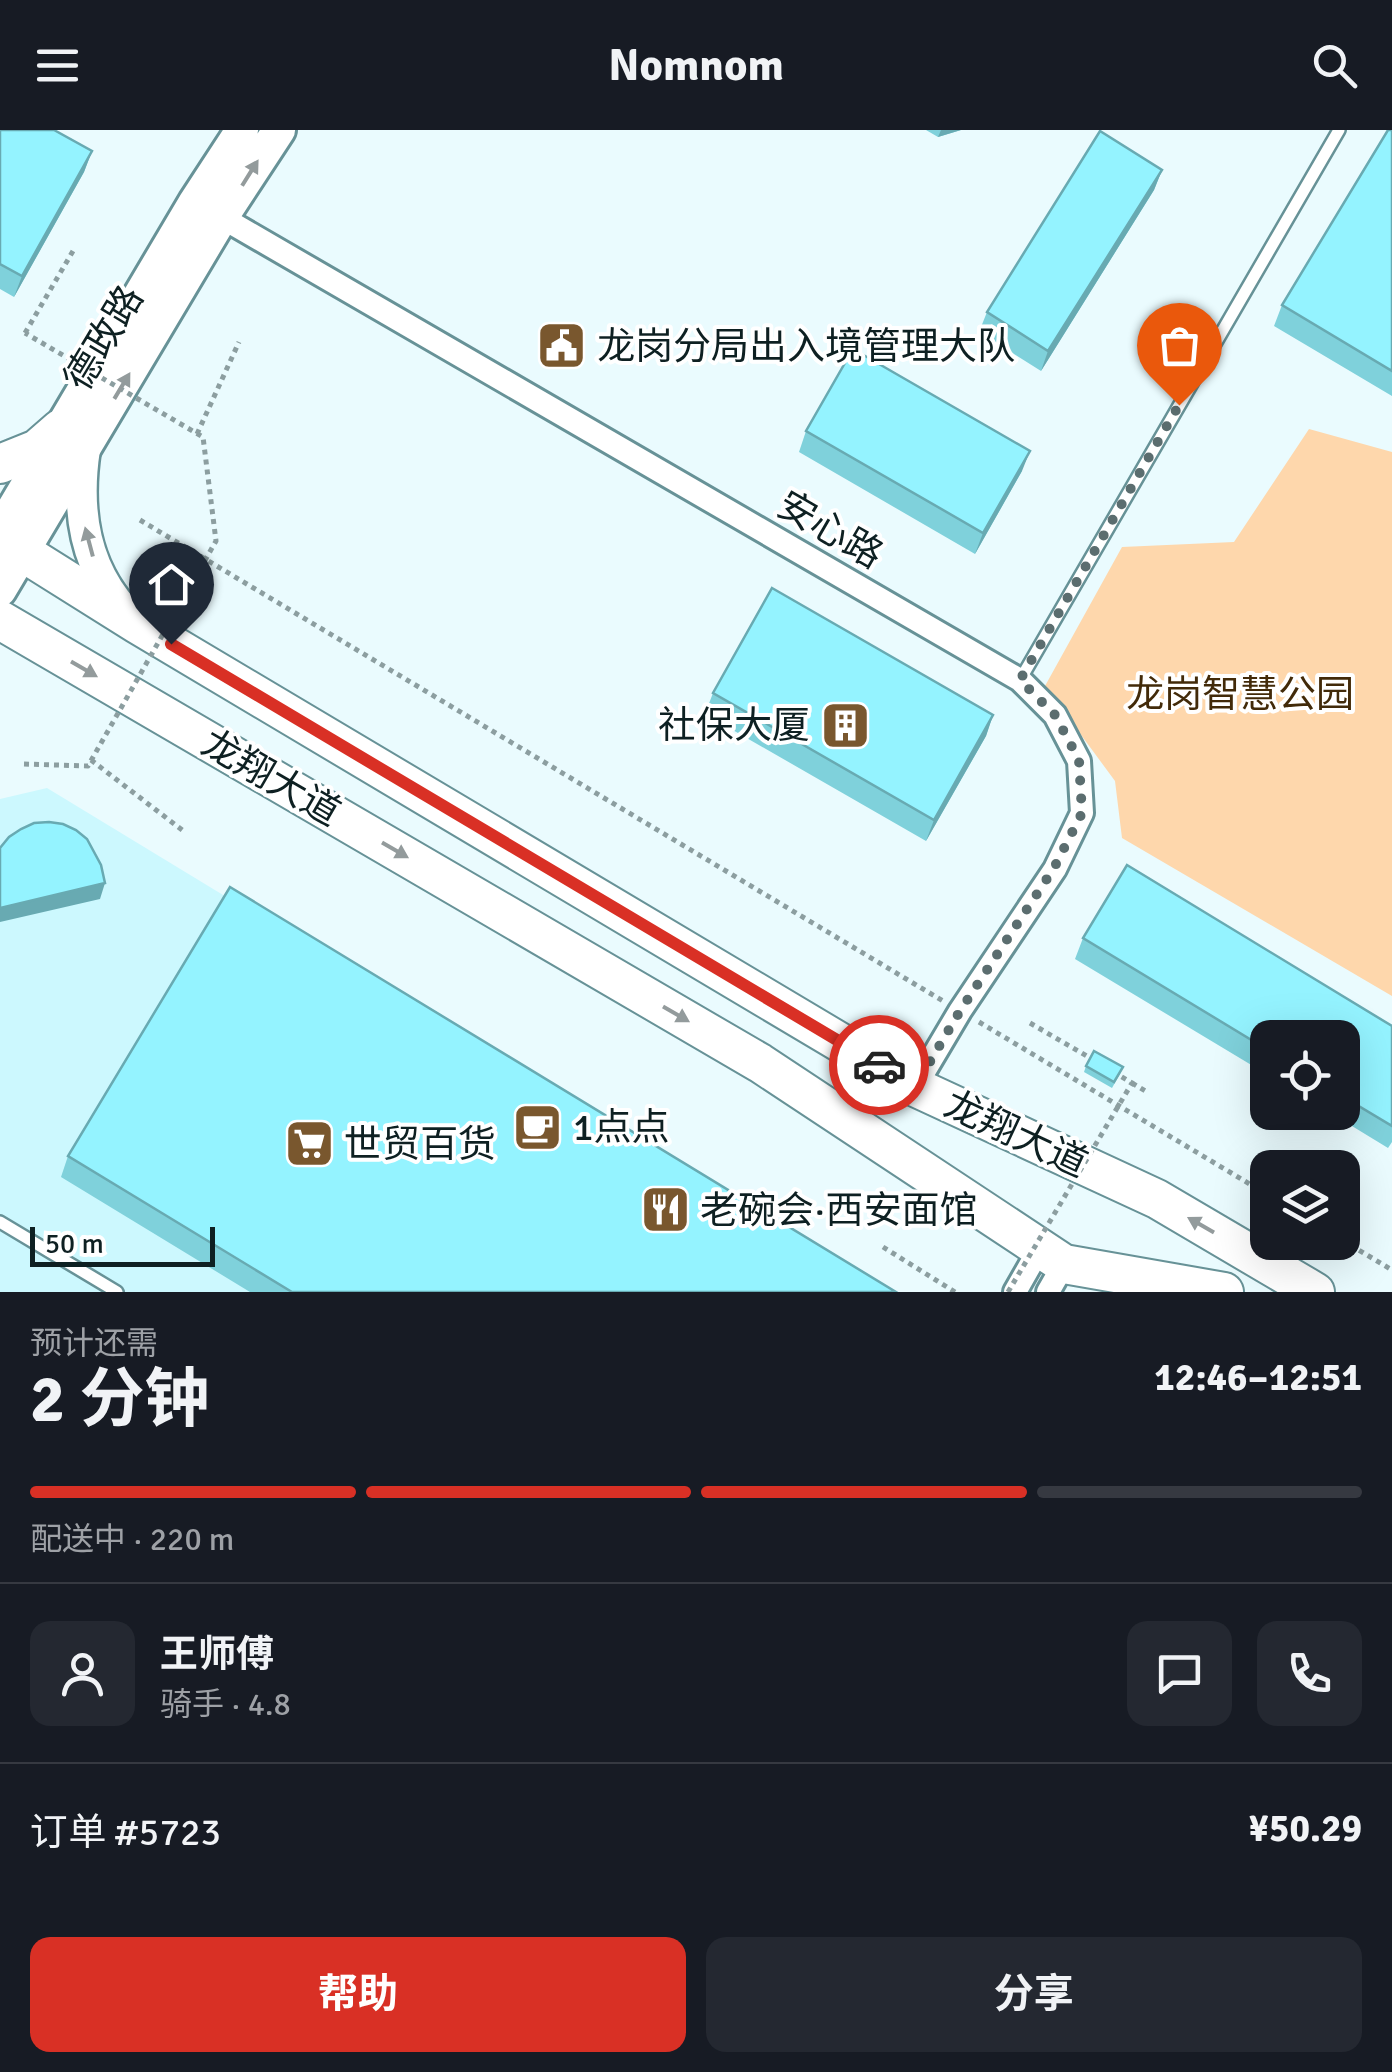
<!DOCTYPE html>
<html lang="zh">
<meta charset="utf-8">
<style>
body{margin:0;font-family:Signika,"Noto Sans SC",sans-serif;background:#242831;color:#f1f3f6;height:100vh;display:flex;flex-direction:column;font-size:38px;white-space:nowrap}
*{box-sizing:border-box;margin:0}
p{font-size:32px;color:#9ea1a6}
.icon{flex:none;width:55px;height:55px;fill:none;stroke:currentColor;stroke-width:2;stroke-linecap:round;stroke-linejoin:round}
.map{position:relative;height:1162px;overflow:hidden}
.side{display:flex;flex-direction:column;background:#171b24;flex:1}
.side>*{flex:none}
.tools{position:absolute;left:1250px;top:890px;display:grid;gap:20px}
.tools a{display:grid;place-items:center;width:110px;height:110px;border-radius:20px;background:#171b24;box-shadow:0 10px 40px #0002;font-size:50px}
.scale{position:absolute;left:30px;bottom:25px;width:185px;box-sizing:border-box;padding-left:10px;border:5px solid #0e2022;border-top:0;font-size:28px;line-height:35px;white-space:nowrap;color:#0e2022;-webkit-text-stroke:8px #fff;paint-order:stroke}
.pin{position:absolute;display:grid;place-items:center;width:85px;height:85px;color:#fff;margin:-102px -42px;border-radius:50% 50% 50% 0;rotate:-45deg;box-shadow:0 0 10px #0007}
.pin .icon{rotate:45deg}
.courier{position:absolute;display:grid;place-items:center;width:100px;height:100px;margin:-50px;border:8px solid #d93025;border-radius:50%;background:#fff;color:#222;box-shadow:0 2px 12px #0007}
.overview em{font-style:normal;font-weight:700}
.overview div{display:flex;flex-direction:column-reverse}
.overview{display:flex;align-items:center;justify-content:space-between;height:170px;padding:0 30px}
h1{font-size:65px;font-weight:700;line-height:75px}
.bar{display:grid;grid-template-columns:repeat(4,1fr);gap:15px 10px;align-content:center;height:120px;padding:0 30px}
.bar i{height:12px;border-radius:8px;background:#363941}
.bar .active{background:#d93025}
.bar p{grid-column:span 4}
.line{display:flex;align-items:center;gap:25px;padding:0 30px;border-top:2px solid #363941}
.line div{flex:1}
.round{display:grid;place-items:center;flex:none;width:105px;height:105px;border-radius:20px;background:#242831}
.primary-button{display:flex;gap:20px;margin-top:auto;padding:20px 30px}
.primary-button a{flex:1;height:115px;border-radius:20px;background:#d93025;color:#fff;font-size:40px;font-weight:700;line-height:115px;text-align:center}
.primary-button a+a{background:#242831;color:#f1f3f6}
header{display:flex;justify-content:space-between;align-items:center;height:130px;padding:0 30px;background:#171b24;font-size:45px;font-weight:700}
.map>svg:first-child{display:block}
</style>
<header><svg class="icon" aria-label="menu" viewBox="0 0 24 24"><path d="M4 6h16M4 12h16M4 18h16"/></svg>Nomnom<svg class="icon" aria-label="search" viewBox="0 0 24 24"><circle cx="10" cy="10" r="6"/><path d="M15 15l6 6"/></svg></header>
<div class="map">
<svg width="1392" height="1162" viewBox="0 0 1392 1162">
<rect width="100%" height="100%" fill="#eafbfe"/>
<!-- built -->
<path fill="#ccf8fe" d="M47 658 877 1162H0V669Z"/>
<!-- green -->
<path fill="#fed7ac" d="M1309 299 1392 322V866L1122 708 1115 651 1045 556 1122 417 1234 412Z"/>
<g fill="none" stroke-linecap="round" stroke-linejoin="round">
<defs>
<path id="service" d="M1020 550 1339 0
M0 1092 117 1162"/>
<path id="minor" d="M209 80 1020 550 1055 585 1079 631 1082 683 1055 739 960 881 915 957
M1015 1162 1040 1118
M1048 1162 1064 1134"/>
<path id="tertiary" d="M85 319C76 378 83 435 125 481"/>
<path id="secondary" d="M0 401 195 72 242 0
M0 460 222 87 279 0"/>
<path id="primary" d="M0 334 37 319 60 299
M0 408 137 494 915 957 1157 1069 1315 1162
M0 490 760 933 1064 1134 1224 1162"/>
</defs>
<!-- service casing -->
<use href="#service" stroke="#679297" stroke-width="16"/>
<!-- minor casing -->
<use href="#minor" stroke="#679297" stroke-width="28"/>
<!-- tertiary casing -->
<use href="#tertiary" stroke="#679297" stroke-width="35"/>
<!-- secondary casing -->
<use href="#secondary" stroke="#679297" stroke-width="38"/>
<!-- primary casing -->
<use href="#primary" stroke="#679297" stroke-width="42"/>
<!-- path -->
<path stroke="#8c9ea0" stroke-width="5" stroke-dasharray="5 5" stroke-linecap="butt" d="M25 203 73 121
M197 304 239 212
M140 390 943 871
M91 630 186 703
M979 892 1268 1065
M1132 953 1147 962
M1342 1110 1392 1140
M883 1117 955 1162"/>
<!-- service -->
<use href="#service" stroke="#fff" stroke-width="11"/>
<!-- minor -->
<use href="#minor" stroke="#fff" stroke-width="22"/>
<!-- tertiary -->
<use href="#tertiary" stroke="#fff" stroke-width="30"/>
<!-- secondary -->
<use href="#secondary" stroke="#fff" stroke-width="32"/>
<!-- primary -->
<use href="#primary" stroke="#fff" stroke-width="38"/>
<!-- path-bridge -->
<path stroke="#8c9ea0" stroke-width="5" stroke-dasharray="5 5" stroke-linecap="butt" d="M24 634 88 636 216 411 203 307 25 203
M1030 893 1092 929
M1008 1162 1132 953 1115 943"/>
</g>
<!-- wall -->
<path fill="#7fd1db" d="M0 0 92 21 84 42 14 167 0 159Z
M926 0H961L938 7Z
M1392 0V266L1274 196 1282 175Z
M1162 40 1154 60 1041 241 979 202 987 182Z
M806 301 1022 341 975 424 799 322Z
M713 563 993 585 986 606 926 711 705 584Z
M1083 808 1392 896V1012L1388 1018 1329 982H1342V908H1268V945L1075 829Z
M1086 936 1121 942 1112 958 1084 942Z
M68 1026 896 1162H250L61 1047Z"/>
<!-- shaded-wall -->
<path fill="#68aab2" d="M941 0H961L938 7Z
M92 21 84 42 14 167 22 146Z
M1162 40 1154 60 1041 241 1048 221Z
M1030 321 1022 341 975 424 983 403Z
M993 585 986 606 926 711 934 690Z
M105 753 100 769 0 792V778Z"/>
<!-- building -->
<path fill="#94f3ff" stroke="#68aab2" stroke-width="2.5" d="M0 0H54L92 21 22 146 0 134Z
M1388 0H1392V241L1282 175Z
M1100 1 1162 40 1048 221 987 182Z
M853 219 1030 321 983 403 806 301Z
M772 458 993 585 934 690 713 563Z
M49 692 63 694 76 700 87 709 101 735 105 753 0 778V718L9 707 21 699 34 693Z
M1127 735 1392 896V996L1342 966V908H1268V920L1083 808Z
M230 757 896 1162H292L68 1026Z
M1094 921 1123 937 1114 952 1086 936Z"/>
<!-- one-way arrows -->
<defs><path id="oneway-solid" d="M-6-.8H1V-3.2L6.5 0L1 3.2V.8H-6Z" transform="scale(2.5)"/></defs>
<g fill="#939b9c">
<use href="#oneway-solid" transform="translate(250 43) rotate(-58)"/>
<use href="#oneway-solid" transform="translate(122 256) rotate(-59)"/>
<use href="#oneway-solid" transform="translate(89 412) rotate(-105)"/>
<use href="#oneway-solid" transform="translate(84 539) rotate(30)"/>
<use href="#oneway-solid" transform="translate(395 720) rotate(30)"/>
<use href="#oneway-solid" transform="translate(676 884) rotate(30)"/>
<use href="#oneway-solid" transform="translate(1201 1095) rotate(-150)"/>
</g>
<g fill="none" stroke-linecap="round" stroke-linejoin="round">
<!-- done -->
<path stroke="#5b6d6f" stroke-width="10" stroke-dasharray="0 18" d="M879 935 915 957 960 881 1054 738 1082 683 1079 630 1055 585 1020 550 1179 275"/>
<!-- route -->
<path stroke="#d93025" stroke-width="12" d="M171 514 879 935"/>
</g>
<!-- icons -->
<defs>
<symbol id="civic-square" viewBox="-11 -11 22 22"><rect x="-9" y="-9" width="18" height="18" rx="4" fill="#79572e" stroke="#fff"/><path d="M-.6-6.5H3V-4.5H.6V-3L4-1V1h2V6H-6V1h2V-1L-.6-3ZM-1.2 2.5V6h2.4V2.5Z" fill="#fff"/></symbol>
<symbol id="building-square" viewBox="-11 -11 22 22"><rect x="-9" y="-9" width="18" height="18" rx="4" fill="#79572e" stroke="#fff"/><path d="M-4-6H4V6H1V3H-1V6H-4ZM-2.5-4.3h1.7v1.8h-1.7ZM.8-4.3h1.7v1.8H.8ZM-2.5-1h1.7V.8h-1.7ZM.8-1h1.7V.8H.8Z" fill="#fff"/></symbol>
<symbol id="cafe-square" viewBox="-11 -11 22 22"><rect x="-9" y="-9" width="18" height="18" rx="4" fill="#79572e" stroke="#fff"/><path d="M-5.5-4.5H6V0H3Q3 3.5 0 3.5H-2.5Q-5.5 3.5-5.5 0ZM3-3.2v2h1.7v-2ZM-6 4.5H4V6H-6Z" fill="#fff"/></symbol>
<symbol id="supermarket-square" viewBox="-11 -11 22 22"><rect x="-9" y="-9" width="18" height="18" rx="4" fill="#79572e" stroke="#fff"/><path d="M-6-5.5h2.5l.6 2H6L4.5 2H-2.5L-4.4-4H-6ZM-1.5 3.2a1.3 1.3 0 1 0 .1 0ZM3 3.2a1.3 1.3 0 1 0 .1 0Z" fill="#fff"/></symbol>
<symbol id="restaurant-square" viewBox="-11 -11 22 22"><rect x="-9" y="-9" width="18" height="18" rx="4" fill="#79572e" stroke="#fff"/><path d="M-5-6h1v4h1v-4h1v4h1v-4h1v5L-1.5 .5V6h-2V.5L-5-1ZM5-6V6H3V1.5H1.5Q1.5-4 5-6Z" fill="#fff"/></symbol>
</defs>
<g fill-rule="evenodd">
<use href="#civic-square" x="534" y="188" width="55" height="55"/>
<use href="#building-square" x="818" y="568" width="55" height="55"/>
<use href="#cafe-square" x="510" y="970" width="55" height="55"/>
<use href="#supermarket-square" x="282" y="986" width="55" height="55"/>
<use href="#restaurant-square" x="638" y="1052" width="55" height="55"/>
</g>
<g text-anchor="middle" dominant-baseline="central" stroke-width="8" stroke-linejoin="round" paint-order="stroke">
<!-- street labels -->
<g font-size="38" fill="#0e2022" stroke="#fff">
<text transform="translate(104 208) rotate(-59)">德政路</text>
<text transform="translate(830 400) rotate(30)">安心路</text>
<text transform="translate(271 648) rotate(30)">龙翔大道</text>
<text transform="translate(1016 1004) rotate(25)">龙翔大道</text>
</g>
<!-- poi labels -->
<g font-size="38" fill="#0e2022" stroke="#fff" text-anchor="start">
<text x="597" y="216">龙岗分局出入境管理大队</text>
<text x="810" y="595" text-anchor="end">社保大厦</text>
<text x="573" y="997">1点点</text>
<text x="344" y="1014">世贸百货</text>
<text x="700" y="1080">老碗会·西安面馆</text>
</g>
<!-- park labels -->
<g font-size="38" fill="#422a09" stroke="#fff">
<text x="1240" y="564">龙岗智慧公园</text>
</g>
</g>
</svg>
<div class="tools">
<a><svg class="icon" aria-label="locate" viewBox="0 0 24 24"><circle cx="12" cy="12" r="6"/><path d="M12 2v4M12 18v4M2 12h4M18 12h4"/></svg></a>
<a><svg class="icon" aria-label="layers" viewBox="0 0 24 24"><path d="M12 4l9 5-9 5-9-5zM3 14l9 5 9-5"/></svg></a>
</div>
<div class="scale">50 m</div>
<div class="pin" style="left:1179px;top:275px;background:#ea580c"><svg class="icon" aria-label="bag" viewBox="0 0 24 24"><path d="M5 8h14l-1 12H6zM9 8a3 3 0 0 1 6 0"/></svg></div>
<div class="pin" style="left:171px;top:514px;background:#1f2937"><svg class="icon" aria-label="home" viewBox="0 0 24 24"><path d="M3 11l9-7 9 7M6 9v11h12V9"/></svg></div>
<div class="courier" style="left:879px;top:935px"><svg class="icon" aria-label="car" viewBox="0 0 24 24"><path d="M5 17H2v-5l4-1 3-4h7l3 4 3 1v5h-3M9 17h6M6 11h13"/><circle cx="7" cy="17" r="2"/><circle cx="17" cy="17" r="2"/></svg></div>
</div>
<section class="side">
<div class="overview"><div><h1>2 分钟</h1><p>预计还需</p></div><em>12:46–12:51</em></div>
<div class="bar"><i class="active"></i><i class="active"></i><i class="active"></i><i></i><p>配送中 · 220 m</p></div>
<div class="line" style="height:180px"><a class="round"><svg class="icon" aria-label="person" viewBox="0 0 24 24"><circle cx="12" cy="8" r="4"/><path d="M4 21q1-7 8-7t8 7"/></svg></a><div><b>王师傅</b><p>骑手 · 4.8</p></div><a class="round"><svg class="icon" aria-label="chat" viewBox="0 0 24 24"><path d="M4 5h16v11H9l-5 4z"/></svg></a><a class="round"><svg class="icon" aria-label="phone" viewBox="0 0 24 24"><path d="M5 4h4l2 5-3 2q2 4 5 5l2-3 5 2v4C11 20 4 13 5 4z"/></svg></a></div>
<div class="line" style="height:130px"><div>订单 #5723</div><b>¥50.29</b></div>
<div class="primary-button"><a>帮助</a><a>分享</a></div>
</section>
